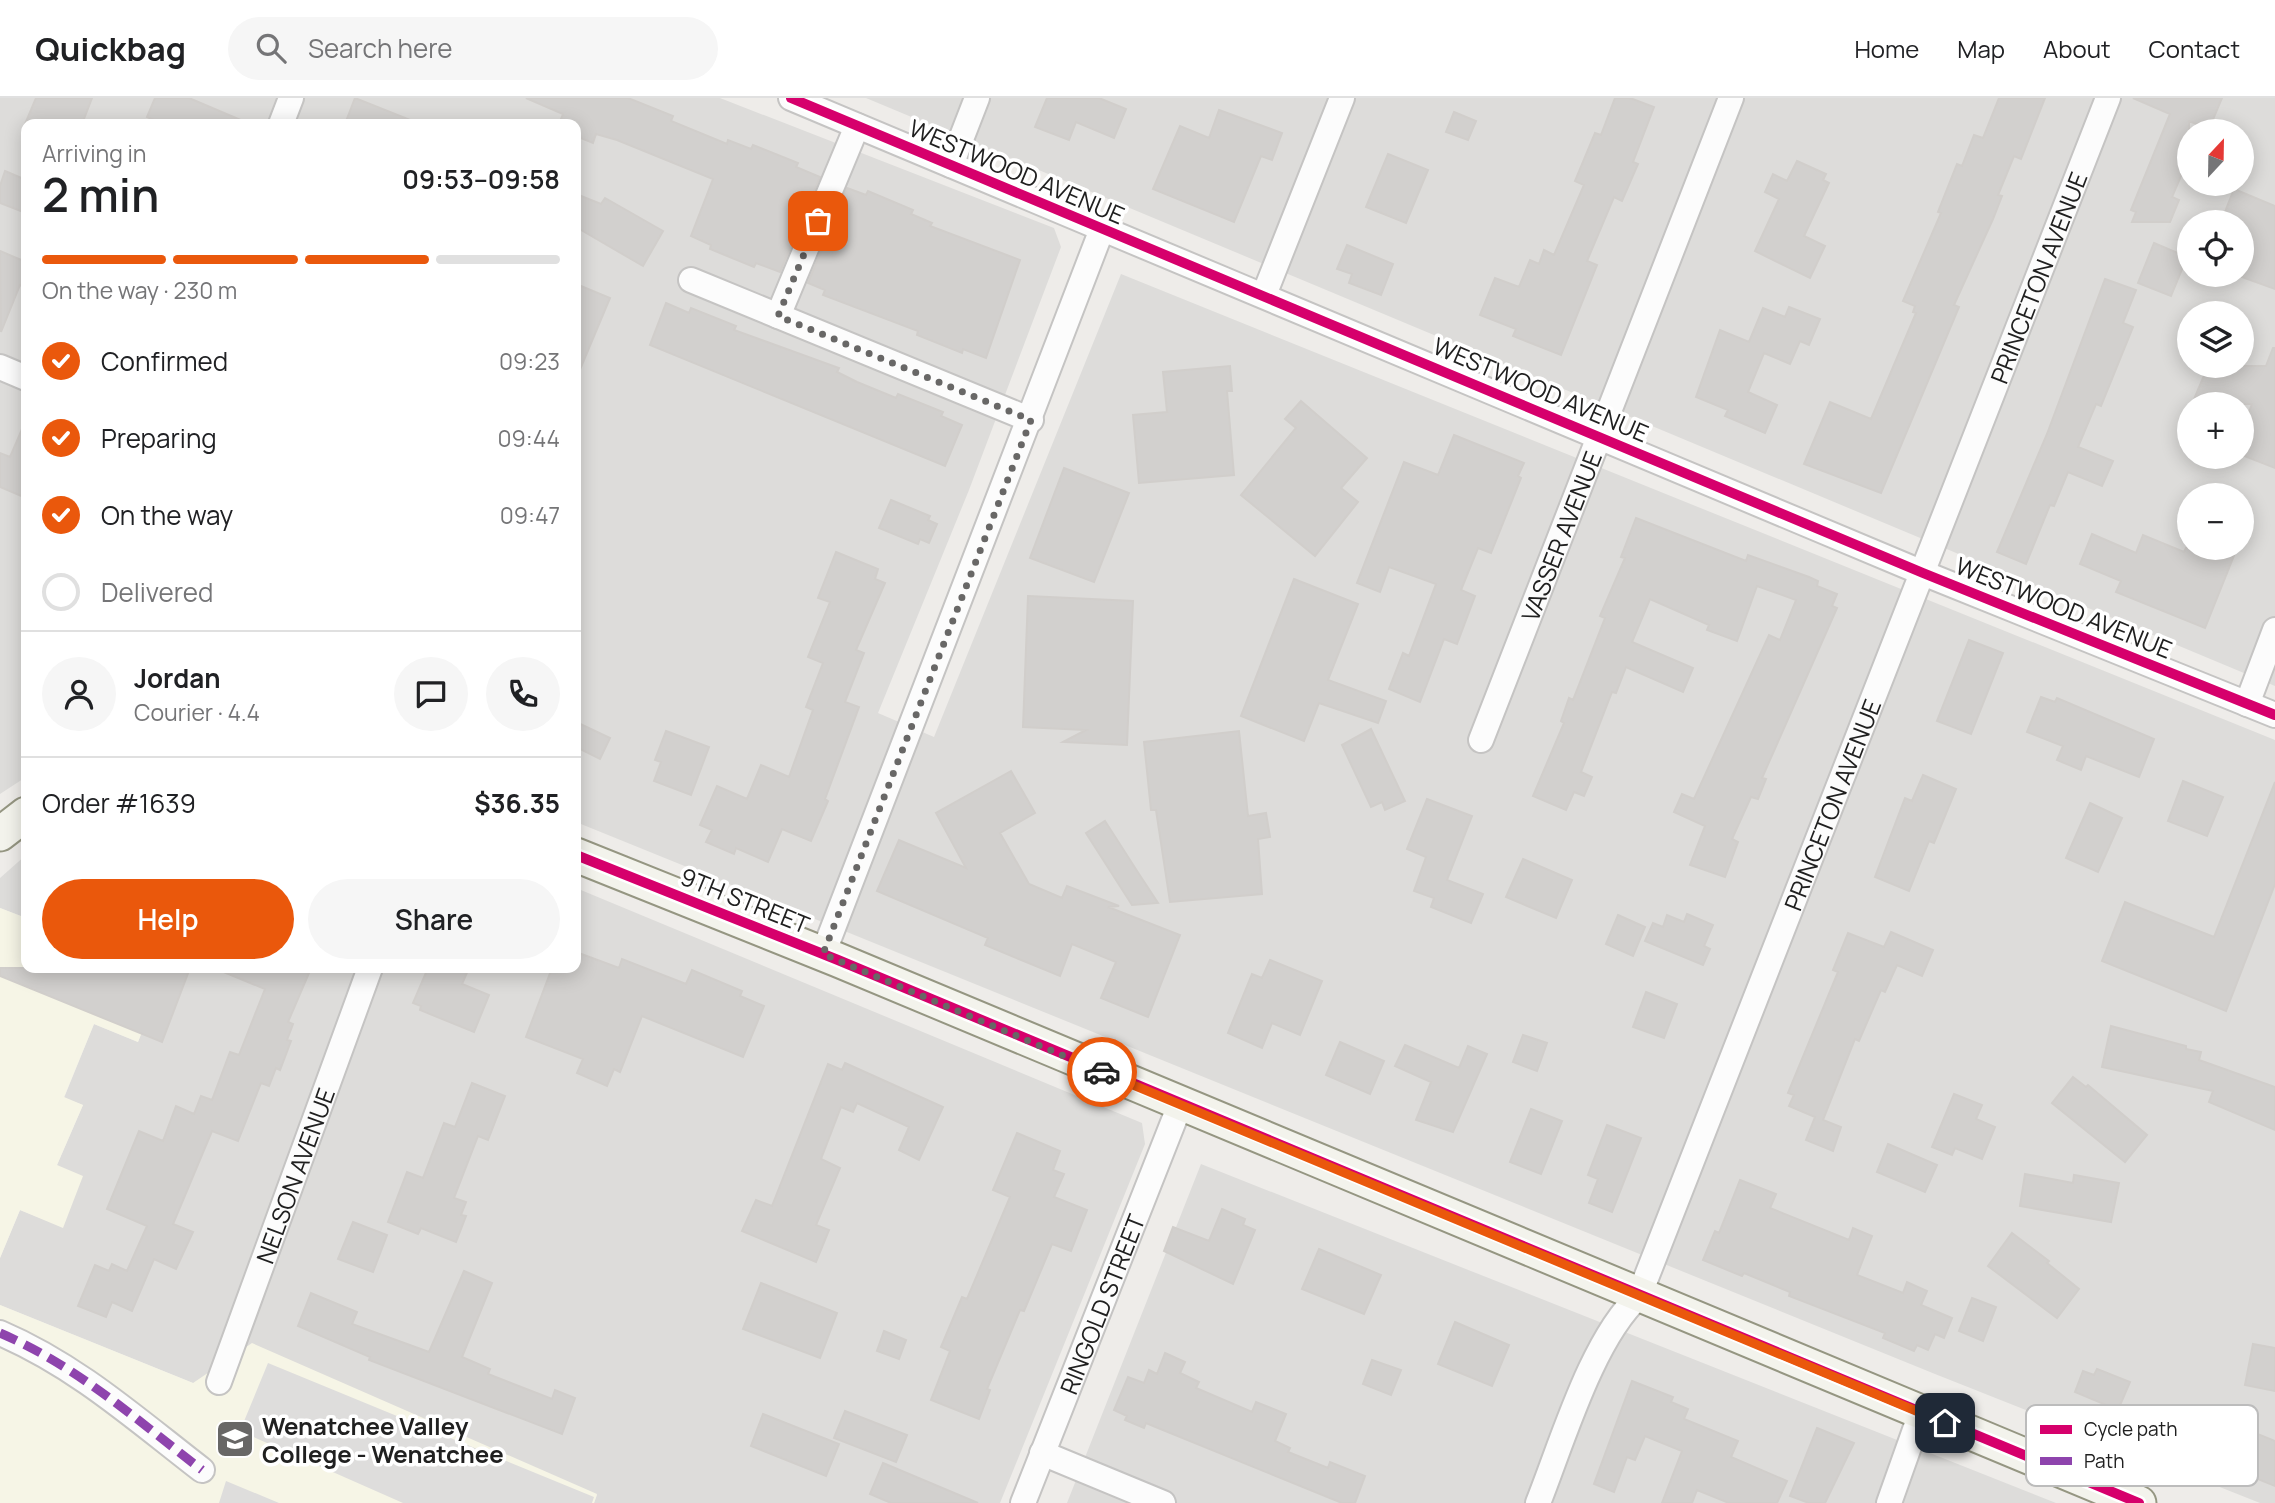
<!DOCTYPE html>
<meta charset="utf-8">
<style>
body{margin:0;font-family:Manrope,sans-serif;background:#f6f6f6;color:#202124;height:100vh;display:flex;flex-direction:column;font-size:26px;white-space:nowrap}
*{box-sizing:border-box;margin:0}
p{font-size:23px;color:#757577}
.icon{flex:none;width:38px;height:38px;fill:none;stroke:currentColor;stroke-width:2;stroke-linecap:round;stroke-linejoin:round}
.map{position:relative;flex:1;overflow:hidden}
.sheet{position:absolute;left:21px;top:21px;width:560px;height:854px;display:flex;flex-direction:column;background:#fff;border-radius:14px;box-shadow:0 4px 18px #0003}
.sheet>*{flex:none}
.needle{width:46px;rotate:22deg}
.tools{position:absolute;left:2177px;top:21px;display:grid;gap:14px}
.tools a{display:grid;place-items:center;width:77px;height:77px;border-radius:50%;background:#fff;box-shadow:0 4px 18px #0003;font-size:35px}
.pin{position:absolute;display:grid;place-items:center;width:60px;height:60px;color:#fff;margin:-30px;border-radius:14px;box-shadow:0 4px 10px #0006}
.courier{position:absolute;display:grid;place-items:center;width:70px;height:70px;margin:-35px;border:5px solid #ea580c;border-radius:50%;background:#fff;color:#222;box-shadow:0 2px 9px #0007}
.headline em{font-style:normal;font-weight:600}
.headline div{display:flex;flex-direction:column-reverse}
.headline{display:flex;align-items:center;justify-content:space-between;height:119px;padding:0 21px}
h1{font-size:46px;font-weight:600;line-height:52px}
.bar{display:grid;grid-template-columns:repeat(4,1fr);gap:10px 7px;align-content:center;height:84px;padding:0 21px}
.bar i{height:9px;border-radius:5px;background:#e0e0e0}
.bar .on{background:#ea580c}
.bar p{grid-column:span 4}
.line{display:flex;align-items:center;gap:18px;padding:0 21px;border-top:2px solid #e0e0e0}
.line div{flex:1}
.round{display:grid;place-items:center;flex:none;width:74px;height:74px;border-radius:37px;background:#f6f6f6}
ol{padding:0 21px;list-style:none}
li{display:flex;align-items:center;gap:21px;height:77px}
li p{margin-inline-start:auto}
li .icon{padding:7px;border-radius:50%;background:#ea580c;color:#fff;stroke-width:4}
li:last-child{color:#757577}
li i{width:38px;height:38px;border:4px solid #e0e0e0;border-radius:50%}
.action{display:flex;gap:14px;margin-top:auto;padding:14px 21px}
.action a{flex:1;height:80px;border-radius:42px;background:#ea580c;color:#fff;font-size:28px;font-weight:600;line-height:80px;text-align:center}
.action a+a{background:#f6f6f6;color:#202124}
header{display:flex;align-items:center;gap:42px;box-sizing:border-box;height:98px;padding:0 35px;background:#fff;border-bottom:2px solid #e0e0e0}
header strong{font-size:33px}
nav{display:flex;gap:38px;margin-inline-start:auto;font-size:24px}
.search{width:490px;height:63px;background:#f6f6f6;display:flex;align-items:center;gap:18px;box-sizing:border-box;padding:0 24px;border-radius:38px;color:#757577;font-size:26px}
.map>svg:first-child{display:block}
</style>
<header>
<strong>Quickbag</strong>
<div class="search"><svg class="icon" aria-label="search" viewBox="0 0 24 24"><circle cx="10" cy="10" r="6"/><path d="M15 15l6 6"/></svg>Search here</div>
<nav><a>Home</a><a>Map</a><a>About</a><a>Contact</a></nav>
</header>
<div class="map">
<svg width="2275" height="1405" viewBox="0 0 2275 1405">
<rect width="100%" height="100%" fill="#eeece9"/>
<!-- residential -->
<path fill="#dddcda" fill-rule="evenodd" d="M0 0H720L1054 130 1061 149 969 392 878 615 934 639 1121 176 2275 642V1405H2260L1935 1276 576 724V26H26V679L0 696Z
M866 0H2275V588ZM2189 33H2242V86H2189ZM2189 124H2242V177H2189ZM2189 215H2242V268H2189ZM2189 306H2242V359H2189ZM2189 397H2242V450H2189Z
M26 757V820L0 810V780Z
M576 790 1142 1025 1145 1046 1000 1405H594L597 1397 193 1285 0 1207V1160L20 1112 63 1129 57 1067 83 1007 64 1000 94 926 138 944 164 876 149 870H576Z
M1201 1066 2056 1405H1067Z"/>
<!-- education -->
<path fill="#f6f5e6" d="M0 810 26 820V870H149L165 876 138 944 94 926 64 999 83 1007 57 1067 83 1078 63 1130 20 1112 0 1160Z
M0 1207 193 1285 252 1245 597 1396 594 1405H0Z"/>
<!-- parking -->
<path fill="#dedddc" d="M268 1265 594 1399 592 1405H403L240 1333Z
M226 1383 279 1405H219Z"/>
<!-- building -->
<path fill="#d2d0ce" stroke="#d1cecb" stroke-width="2" d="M36 0H92L82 26H25Z
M155 0H189L250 26H163L147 19Z
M355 0 418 25 417 26H345Z
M526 0H628L673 18 671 23 727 46 728 42 751 51 753 47 798 65 796 69 820 79 780 174 756 165 754 169 710 151 711 147 691 138 713 81 617 42 596 36 593 45 576 38V26H559L563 16Z
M1047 0H1099L1126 11 1114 40 1076 24 1069 42 1035 29Z
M1615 0H1630L1654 9 1633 64 1638 66 1622 103 1614 99 1587 163 1597 167 1561 257 1513 238 1516 231 1480 217 1495 180 1519 189 1530 162 1539 166 1544 152 1554 157 1584 87 1575 83 1595 35 1601 37Z
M1999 0H2045L2021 61 2014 58 1998 97 2002 98 1993 121 1954 207 1959 209 1881 395 1804 366 1830 304 1871 321 1916 215 1913 214 1915 208 1903 203 1941 115 1938 114 1957 66 1962 68 1974 37 1983 40Z
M2133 0H2222L2209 31 2189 23V59L2172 99 2179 102 2170 124H2132L2136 114 2131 112 2170 16Z
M1219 12 1282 35 1272 62 1261 58 1234 124 1153 91 1180 28 1209 40Z
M1454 14 1476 23 1468 42 1446 34Z
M1388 56 1428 72 1406 125 1366 109Z
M1797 63 1826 76 1823 82 1829 85 1804 138 1825 148 1810 180 1755 153 1779 101 1765 94 1773 76 1787 83Z
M5 73 26 82V115L0 105V88Z
M847 90 866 97 868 93 913 112 911 116 932 125 930 128 1020 162 986 260 963 251 962 255 917 237 918 233 823 197 825 192 808 185Z
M2234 91 2275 108V191L2242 179V124H2221Z
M576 96 601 106 605 100 663 133 643 168 576 129Z
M2154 145 2187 159 2171 198 2138 185Z
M1347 147 1393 166 1381 197 1349 185 1352 176 1337 171Z
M0 153 26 164V190L20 187 1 234Z
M2105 181 2136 192 2123 225 2133 229 2101 308 2096 306 2078 349 2113 363 2102 388 2068 374 2054 408 2050 407 2026 466 1997 454 2047 336Z
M576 186 610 200 576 281Z
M666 205 689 215 691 210 736 228 734 232 839 270 837 274 857 284 896 300 898 296 943 314 941 318 962 327 945 368 650 247Z
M1789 209 1820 221 1809 247 1800 243 1790 266 1764 255 1748 294 1777 307 1765 335 1725 318 1728 312 1696 299 1720 232 1749 244 1763 210 1785 219Z
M2273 250H2275V370L2242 357V332L2252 306H2192L2208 268H2266Z
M1230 268 1232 293H1227L1234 377 1139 385 1133 317 1167 314 1163 274Z
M1301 303 1367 360 1341 390 1358 404 1315 458 1241 397 1296 330 1285 321Z
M26 322V400L0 389V355L10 359Z
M1454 337 1524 365 1518 378 1521 380 1491 455 1478 450 1461 492 1475 498 1457 546 1444 541 1420 604 1389 591 1403 555 1409 558 1436 486 1389 469 1380 494 1357 485 1404 364 1438 377Z
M1064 370 1129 395 1094 484 1030 460Z
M891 402 930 418 928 422 937 426 929 445 920 441 918 446 879 430Z
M1636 420 1746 463 1748 457 1809 479 1818 483 1817 488 1837 496 1832 508 1837 510 1762 680 1766 681 1758 701 1751 699 1732 741 1738 744 1725 779 1690 767 1705 728 1674 714 1682 696 1694 701 1769 537 1780 542 1796 502 1757 488 1737 543 1707 532 1709 527 1650 501 1632 544 1693 570 1683 594 1626 569 1616 595 1612 594 1581 674 1592 679 1584 698 1574 694 1566 712 1533 698 1564 625 1561 623 1569 600 1573 602 1605 520 1600 518 1625 460 1621 459Z
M2092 436 2136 455 2143 437 2184 454 2186 450H2237L2205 530 2116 494 2121 483 2080 466Z
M836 454 878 471 875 481 885 485 856 552 864 555 845 604 859 609 825 701 828 703 811 743 782 731 768 764 736 750 734 756 706 744 712 732 700 727 717 688 747 701 761 667 789 679 813 612 806 609 823 565 808 559 830 504 818 500Z
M1294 481 1358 506 1328 582 1386 603 1378 625 1319 605 1304 643 1241 618Z
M1028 498 1133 503 1127 647 1063 644 1086 632 1023 629Z
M1969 542 2003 555 1971 636 1937 623Z
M2041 599 2055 604 2057 600 2154 641 2139 679 2086 658 2081 672 2057 662 2063 648 2027 634Z
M576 624 610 640 600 661 576 649Z
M1371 631 1405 703 1385 712 1382 704 1371 709 1342 647Z
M666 633 709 649 691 697 654 683 661 664 655 662Z
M1239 633 1248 718 1266 715 1270 739 1258 741 1262 796 1170 804 1156 712H1151L1144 644Z
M1011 673 1035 715 1000 735 1029 786 1062 800 1067 788 1119 808 1108 809 1180 837 1148 919 1101 900 1116 864 1072 846 1060 878 985 847 988 840 877 793 899 742 966 770 936 715Z
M1923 677 1956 691 1934 745 1929 743 1909 793 1875 779 1905 700 1912 703Z
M2183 683 2223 699 2207 738 2168 723Z
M2275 684V786L2226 913 2102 863 2125 804 2214 839Z
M1427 701 1472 718 1447 782 1483 796 1471 825 1431 809 1434 800 1414 793 1426 759 1407 751Z
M2090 705 2122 720 2098 774 2066 760Z
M1105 723 1139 776 1158 805 1132 807 1086 735Z
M1523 761 1572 782 1556 820 1506 799Z
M1687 816 1713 827 1704 848 1710 851 1703 867 1645 843 1653 825 1663 829 1667 817 1684 824Z
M1618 817 1645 829 1633 858 1606 846Z
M1891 834 1933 852 1922 878 1897 867 1885 894 1881 892 1859 943 1855 941 1823 1022 1841 1029 1833 1053 1806 1042 1815 1019 1789 1008 1794 997 1788 995 1838 874 1833 872 1848 835 1884 849Z
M576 854 619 870 622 861 686 886 692 872 742 893 740 898 764 908 743 959 642 918 620 974 614 971 607 988 577 975 583 961 526 939 552 870H576Z
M1270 862 1322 883 1300 937 1272 925 1262 950 1228 935 1252 876 1262 880Z
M0 870H190L162 944 0 878Z
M214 870H297L309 875 288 924 293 926 287 942 291 943 280 972 276 970 269 988 261 985 238 1043 212 1033 173 1126 193 1134 176 1171 154 1161 132 1213 112 1204 106 1219 78 1208 95 1167 109 1173 112 1166 127 1173 147 1128 107 1111 139 1033 163 1043 176 1008 194 1016 201 998 212 1002 230 954 239 957 265 891Z
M428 870H469L462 886 489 897 474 934 420 912 421 908 413 905Z
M1646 894 1677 906 1664 940 1633 929Z
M2111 928 2186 948V951L2201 954 2199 962 2275 989V1032L2209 1004 2213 993 2102 969Z
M1523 937 1547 945 1537 973 1513 964Z
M1340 944 1384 963 1370 996 1326 977Z
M1405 947 1459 970 1468 948 1487 956 1453 1034 1416 1022 1431 984 1395 968Z
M845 965 943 1009 919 1062 899 1052 909 1029 857 1005 853 1014 841 1009 821 1061 840 1070 816 1127 829 1132 816 1164 742 1133 756 1102 772 1108 828 966 842 972Z
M2073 979 2086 989 2088 987 2147 1037 2125 1064 2052 1005Z
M472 985 505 998 488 1042 478 1038 454 1100 466 1104 461 1117 466 1118 456 1144 421 1130 418 1136 388 1124 407 1074 423 1080 444 1025 455 1029Z
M1954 996 1982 1007 1976 1021 1995 1029 1982 1061 1955 1050 1952 1057 1932 1049Z
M1531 1011 1562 1023 1541 1076 1510 1064Z
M1607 1027 1641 1040 1612 1114 1589 1105 1598 1081 1588 1077Z
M1017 1035 1060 1053 1053 1072 1064 1076 1054 1099 1087 1112 1071 1153 1052 1146 1024 1213 1020 1212 987 1291 990 1292 979 1321 931 1302 950 1253 941 1249 962 1199 967 1201 1010 1099 993 1092Z
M1888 1046 1937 1067 1925 1094 1877 1074Z
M2025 1076 2073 1085 2074 1077 2119 1085 2111 1124 2020 1108Z
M1740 1082 1776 1096 1770 1110 1849 1142 1853 1130 1872 1138 1857 1177 1903 1195 1907 1184 1927 1193 1921 1207 1952 1220 1944 1240 1935 1236 1928 1252 1917 1247 1914 1253 1883 1240 1885 1235 1789 1198 1790 1194 1744 1175 1742 1178 1703 1162 1715 1133 1719 1135Z
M1222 1111 1245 1121 1243 1127 1255 1132 1233 1186 1164 1153 1173 1129 1209 1143Z
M353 1124 387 1137 373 1174 338 1161Z
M2012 1135 2049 1163 2047 1165 2079 1191 2057 1220 1988 1168Z
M1319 1151 1381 1177 1364 1216 1302 1191Z
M464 1173 492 1185 462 1259 490 1271 488 1276 552 1301 555 1292 575 1300 562 1336 369 1262 370 1259 298 1228 311 1195 357 1214 352 1226 429 1254Z
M761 1185 837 1215 820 1260 743 1231Z
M1972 1200 1996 1209 1983 1243 1959 1233Z
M1455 1224 1509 1247 1492 1288 1438 1266Z
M884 1233 906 1242 899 1261 877 1253Z
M2253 1246 2275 1250V1293L2245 1287Z
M1165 1255 1185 1264 1180 1275 1199 1284 1196 1290 1252 1314 1256 1304 1286 1316 1275 1343 1290 1350 1288 1354 1328 1370 1330 1364 1365 1378 1355 1405H1342L1158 1330 1146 1325 1144 1330 1125 1322 1127 1318 1114 1312 1128 1279 1144 1285 1149 1272 1157 1276Z
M1372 1262 1401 1272 1391 1297 1363 1286Z
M2097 1271 2130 1284 2118 1312 2075 1294 2083 1273 2094 1277Z
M1632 1283 1673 1299 1671 1304 1688 1311 1684 1321 1738 1343 1731 1359 1787 1383 1777 1405H1729L1697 1392 1692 1405H1662L1682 1353 1645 1338 1635 1362 1627 1359 1614 1394 1594 1386Z
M845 1313 907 1337 896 1364 834 1340Z
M763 1316 839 1346 826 1378 751 1348Z
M2228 1324 2275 1343V1388L2213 1363Z
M1817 1330 1854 1345 1825 1405H1809L1790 1398Z
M883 1365 978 1405H891L870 1396Z"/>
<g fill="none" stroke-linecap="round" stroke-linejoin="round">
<defs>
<g id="street">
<path d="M791 0 1923 475 2275 617"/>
<path d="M281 26 291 0"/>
<path d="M951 67 977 0"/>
<path d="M691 182 1031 322"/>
<path d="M1264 197 1342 0"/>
<path d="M778 218 857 28"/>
<path d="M0 269 26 280"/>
<path d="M2247 606 2275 532"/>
<path id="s1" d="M1481 642 1731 0"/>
<path d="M823 856 1102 131"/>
<path d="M0 1235C77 1268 137 1322 202 1372"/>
<path id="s2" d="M219 1284 370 870"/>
<path d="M1042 1355 1163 1405"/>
<path id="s3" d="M1023 1405 1180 1007"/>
<path id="s4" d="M1538 1405C1562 1345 1592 1241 1639 1198L2108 0"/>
<path d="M1889 1405 1921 1315"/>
</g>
<path id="secondary" d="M0 736 26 716
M576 757 838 862 2139 1405"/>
</defs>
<!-- street casing -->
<use href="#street" stroke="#c5c4c3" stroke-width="28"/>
<!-- secondary casing -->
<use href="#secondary" stroke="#959682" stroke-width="37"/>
<!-- street -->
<use href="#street" stroke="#fcfcfc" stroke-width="24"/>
<!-- secondary -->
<use href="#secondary" stroke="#f3f3ec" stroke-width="33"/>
<!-- quiet -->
<path stroke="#8e44ad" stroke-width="9" stroke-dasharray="18 9" stroke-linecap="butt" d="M0 1235C77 1268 137 1322 202 1372"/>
<defs>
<path id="cycleway" d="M791 0 1923 475 2275 617
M576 757 838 862 2139 1405"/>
</defs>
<!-- cycleway casing -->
<use href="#cycleway" stroke="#fff" stroke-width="15"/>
<!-- cycleway -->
<use href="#cycleway" stroke="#d6006c" stroke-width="10"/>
</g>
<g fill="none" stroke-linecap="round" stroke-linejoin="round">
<!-- done -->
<path stroke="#686766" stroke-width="7" stroke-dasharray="0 12.6" d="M818 123 778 218 1031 322 823 856 1102 974"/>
<!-- route -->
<path stroke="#ea580c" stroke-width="9" d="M1102 974 1945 1325"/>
</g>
<!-- icons -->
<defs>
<symbol id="university-square" viewBox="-11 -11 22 22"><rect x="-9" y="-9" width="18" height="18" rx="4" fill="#686766" stroke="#fff"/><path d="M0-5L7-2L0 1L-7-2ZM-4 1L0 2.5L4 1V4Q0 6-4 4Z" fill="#fff"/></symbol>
</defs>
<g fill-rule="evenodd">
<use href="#university-square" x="213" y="1319" width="44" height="44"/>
</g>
<g text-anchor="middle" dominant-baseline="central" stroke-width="7" stroke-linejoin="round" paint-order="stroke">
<!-- street labels -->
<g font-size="24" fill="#202020" stroke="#fff">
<text transform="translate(1017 73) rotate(23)">WESTWOOD AVENUE</text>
<text stroke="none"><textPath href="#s4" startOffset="1326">PRINCETON AVENUE</textPath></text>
<text transform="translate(1541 291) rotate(23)">WESTWOOD AVENUE</text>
<text stroke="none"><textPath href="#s1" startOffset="219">VASSER AVENUE</textPath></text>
<text transform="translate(2064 509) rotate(22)">WESTWOOD AVENUE</text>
<text stroke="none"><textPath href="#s4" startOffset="760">PRINCETON AVENUE</textPath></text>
<text transform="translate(745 802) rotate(22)">9TH STREET</text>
<text stroke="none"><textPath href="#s2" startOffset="220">NELSON AVENUE</textPath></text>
<text stroke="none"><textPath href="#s3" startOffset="214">RINGOLD STREET</textPath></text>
</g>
<!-- poi labels -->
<g font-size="24" font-weight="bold" fill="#202020" stroke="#fff" text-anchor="start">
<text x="262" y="1327">Wenatchee Valley<tspan x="262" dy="28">College - Wenatchee</tspan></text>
</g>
</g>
<!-- legend -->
<rect x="2026" y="1307" width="232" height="81" rx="10" fill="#fff" stroke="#bcbcbc" stroke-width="2"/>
<rect x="2040" y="1327" width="32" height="9" fill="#d6006c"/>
<rect x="2040" y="1359" width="32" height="8" fill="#8e44ad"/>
<g font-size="19" fill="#202020">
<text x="2084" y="1338">Cycle path</text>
<text x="2084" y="1370">Path</text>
</g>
</svg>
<div class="tools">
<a><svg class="needle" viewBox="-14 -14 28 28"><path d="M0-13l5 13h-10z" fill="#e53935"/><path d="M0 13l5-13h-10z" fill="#757577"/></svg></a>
<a><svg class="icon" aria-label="locate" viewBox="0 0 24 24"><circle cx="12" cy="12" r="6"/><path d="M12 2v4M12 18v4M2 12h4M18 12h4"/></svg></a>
<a><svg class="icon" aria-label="layers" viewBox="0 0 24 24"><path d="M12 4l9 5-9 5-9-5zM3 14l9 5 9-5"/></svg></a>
<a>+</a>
<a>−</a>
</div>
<div class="pin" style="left:818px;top:123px;background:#ea580c"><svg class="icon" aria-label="bag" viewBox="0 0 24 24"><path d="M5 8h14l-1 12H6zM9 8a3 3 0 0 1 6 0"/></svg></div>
<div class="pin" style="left:1945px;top:1325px;background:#1f2937"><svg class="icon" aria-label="home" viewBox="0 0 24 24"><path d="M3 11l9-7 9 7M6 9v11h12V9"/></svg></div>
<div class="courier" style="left:1102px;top:974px"><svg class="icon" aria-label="car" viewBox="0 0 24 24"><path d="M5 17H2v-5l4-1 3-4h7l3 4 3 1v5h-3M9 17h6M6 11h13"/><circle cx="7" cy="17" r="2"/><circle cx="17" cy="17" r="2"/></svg></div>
<section class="sheet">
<div class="headline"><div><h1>2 min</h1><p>Arriving in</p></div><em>09:53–09:58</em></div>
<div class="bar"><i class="on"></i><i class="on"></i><i class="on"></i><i></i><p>On the way · 230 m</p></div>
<ol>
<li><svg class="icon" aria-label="check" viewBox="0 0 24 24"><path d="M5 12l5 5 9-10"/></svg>Confirmed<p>09:23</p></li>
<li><svg class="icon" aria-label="check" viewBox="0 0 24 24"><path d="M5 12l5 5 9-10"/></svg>Preparing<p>09:44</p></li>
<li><svg class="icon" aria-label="check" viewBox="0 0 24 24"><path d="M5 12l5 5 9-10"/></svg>On the way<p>09:47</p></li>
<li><i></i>Delivered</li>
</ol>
<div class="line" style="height:126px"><a class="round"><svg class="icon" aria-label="person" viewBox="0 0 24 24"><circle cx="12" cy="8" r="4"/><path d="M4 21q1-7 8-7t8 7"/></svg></a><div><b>Jordan</b><p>Courier · 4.4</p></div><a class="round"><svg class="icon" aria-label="chat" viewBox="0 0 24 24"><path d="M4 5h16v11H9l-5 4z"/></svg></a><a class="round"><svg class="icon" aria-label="phone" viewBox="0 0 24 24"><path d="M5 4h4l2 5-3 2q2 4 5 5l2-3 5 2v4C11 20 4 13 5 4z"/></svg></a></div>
<div class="line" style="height:91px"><div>Order #1639</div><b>$36.35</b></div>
<div class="action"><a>Help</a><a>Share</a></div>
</section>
</div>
